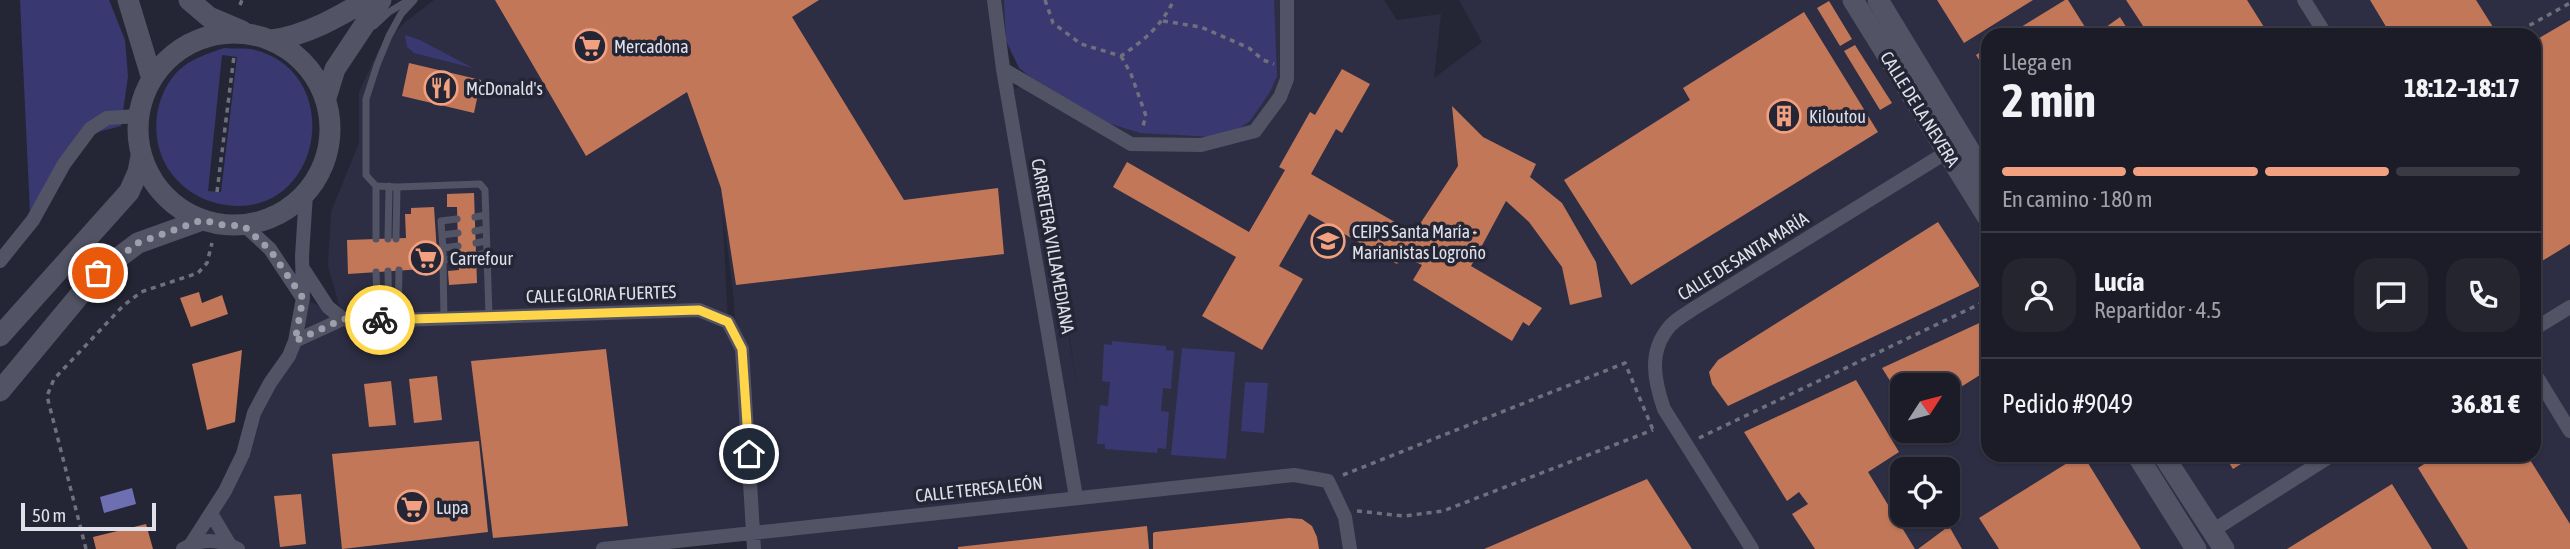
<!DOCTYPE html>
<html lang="es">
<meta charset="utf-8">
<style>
body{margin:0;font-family:"Asap Condensed",sans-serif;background:#252530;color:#f1f3f6;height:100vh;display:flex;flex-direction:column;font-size:26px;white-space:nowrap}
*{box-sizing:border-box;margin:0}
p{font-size:23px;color:#a0a1a8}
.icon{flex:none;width:38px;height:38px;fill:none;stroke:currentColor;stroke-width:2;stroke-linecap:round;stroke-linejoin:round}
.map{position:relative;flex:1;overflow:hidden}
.sheet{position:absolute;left:1981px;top:28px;width:560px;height:434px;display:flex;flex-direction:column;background:#1c1c28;border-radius:21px;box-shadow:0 2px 5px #0004,0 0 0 2px #3a3a45}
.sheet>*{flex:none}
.needle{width:46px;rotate:54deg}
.tools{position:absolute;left:1890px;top:373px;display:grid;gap:14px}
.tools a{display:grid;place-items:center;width:70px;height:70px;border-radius:14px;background:#1c1c28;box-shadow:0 2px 5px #0004,0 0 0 2px #3a3a45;font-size:35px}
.scale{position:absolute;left:21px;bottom:18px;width:135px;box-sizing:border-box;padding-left:7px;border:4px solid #dfe0ea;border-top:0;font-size:19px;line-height:24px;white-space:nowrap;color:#dfe0ea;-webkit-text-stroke:5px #252635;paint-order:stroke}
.pin{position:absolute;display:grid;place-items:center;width:60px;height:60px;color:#fff;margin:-30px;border:4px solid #fff;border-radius:50%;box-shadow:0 2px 7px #0007}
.courier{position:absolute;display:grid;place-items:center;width:70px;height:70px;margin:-35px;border:5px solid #ffd54a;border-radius:50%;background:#fff;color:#222;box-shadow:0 2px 9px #0007}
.summary em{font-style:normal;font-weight:700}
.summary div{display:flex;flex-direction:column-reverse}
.summary{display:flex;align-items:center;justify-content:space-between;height:119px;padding:0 21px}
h1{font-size:46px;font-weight:700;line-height:52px}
.bar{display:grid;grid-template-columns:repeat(4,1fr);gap:10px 7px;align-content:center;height:84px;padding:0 21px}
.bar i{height:9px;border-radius:5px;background:#3a3a45}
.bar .active{background:#f2a07f}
.bar p{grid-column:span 4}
.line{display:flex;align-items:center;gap:18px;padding:0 21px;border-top:2px solid #3a3a45}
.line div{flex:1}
.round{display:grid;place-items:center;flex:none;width:74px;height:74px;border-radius:21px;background:#252530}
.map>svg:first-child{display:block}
</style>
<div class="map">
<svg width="2570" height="549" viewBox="0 0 2570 549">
<rect width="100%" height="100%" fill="#252635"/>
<!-- built -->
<path fill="#2d2e43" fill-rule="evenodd" d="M434 0H1384L1397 20 1441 14 1434 78 1482 42 1459 0H2570V549H754V533L603 549H238L206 540 202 528 280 370 303 298 343 318 328 266 331 212 359 143V92L379 49 404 23ZM1988 35H2534V455H1988ZM1007 45 1019 68 1029 76 1026 82 1015 89ZM722 206 733 291 736 334 728 322ZM1049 220 1060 273 1077 386ZM1902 385H1948V430H1902ZM1902 469H1948V514H1902Z"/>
<!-- green -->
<path fill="#393871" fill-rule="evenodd" d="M20 0H109L125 40 128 76 121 126 89 134 30 213Z
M1004 0H1274L1277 76 1270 92 1250 121 1232 133 1214 137 1140 133 1105 122 1029 76 1019 68 1006 40Z
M405 35 420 40 473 68 414 53 407 47Z
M224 48C233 49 243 48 251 49 347 69 324 219 226 205 206 202 190 194 176 179 149 150 150 101 177 72 190 59 207 54 224 48ZM222 55 237 57 221 192 208 191Z
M1112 341 1166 346V350L1174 351 1171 389 1163 388 1161 411 1169 412 1166 449 1158 448 1157 453 1105 449V444H1097L1100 405 1108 406 1110 382 1102 381 1104 344 1112 345Z
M1182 348 1235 352 1226 459 1171 455Z
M1245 382 1268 383 1264 433 1241 431Z"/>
<!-- water -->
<path fill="#6e6fb3" d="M132 488 136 504 104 513 100 497Z"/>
<!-- building -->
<path fill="#c27758" d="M495 0H819L792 17 904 200 998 188 1004 254 736 285 721 188 687 92 586 156Z
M1937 0H2033L1964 43Z
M2065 0H2068L2090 35H2008Z
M2126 0H2247L2269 35H2149Z
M2370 0H2476L2493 27 2476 35H2391Z
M1829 1 1852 39 1840 46 1817 8Z
M1804 12 1878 132 1631 285 1564 180 1690 100 1683 88Z
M2120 17 2131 35H2095Z
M2570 20V244L2534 266V41Z
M1855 45 1892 103 1880 110 1844 51Z
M1988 47V74L1976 55Z
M409 63 481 80 474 113 402 96Z
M1342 69 1370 84 1342 133 1336 129 1311 174 1414 233 1458 166 1452 106 1483 137 1536 164 1530 177 1562 203 1596 262 1602 297 1570 305 1562 267 1529 222 1506 201 1471 266 1542 308 1529 326 1523 322 1512 341 1413 280 1422 265 1403 256 1397 264 1309 214 1279 266 1303 279 1262 350 1202 316 1236 257 1113 187 1127 162 1249 232 1285 170 1279 167 1310 112 1315 115Z
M474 193 477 283 449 285 448 271 459 270 458 246 457 207H447V194Z
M434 207 438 268 348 274 347 240 406 238 405 214H411V208Z
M1938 222 1980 286 1728 406 1712 384 1709 372 1718 360Z
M199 292 202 303 222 295 228 314 191 327 180 298Z
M1988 319V370L1948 395V385H1902V400L1882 368Z
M606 349 628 526 493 538 471 361Z
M242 350 235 422 207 430 192 364Z
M437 376 442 420 414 423 409 379Z
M1856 380 1899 452 1868 472 1915 549H1815L1792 514 1808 504 1799 492 1787 501 1744 432Z
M391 381 396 425 369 427 364 384Z
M479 441 488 532 342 549 332 454Z
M2080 455H2083L2141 549H1999L1979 518Z
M2224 455H2255L2233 469Z
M2438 455H2527L2570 524V549H2468L2418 468Z
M1647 479 1692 549H1484Z
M2392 484 2432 549H2287Z
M301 494 306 544 280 547 274 496Z
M1289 518 1302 519 1312 526 1317 537 1319 549H1153V533L1155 532Z
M146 524 153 549H96L93 537Z
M1147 526 1149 549H958V547Z
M1949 526 1962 549H1918Z"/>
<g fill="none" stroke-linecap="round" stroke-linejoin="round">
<!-- path -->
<path stroke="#6f707d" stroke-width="3.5" stroke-dasharray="5 5" stroke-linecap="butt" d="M1045 0 1053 23 1081 44 1121 56C1146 39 1160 27 1174 0
M240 5 242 0
M1163 21 1201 27 1249 48 1263 60 1274 64
M2512 35 2570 3
M1121 56 1131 74 1146 116 1142 129
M217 192 234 56
M1699 438 1988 300
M1343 475 1625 363 1653 430
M1357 511 1404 516 1443 511 1653 430
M86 549 47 396 54 379 123 306 141 292 198 273 207 263 212 243"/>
<!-- service -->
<path stroke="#525364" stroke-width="7" d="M374 26 389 12 409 0
M397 187 480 184 485 190 489 316
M475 217 486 215
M475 231 486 229
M442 235 441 221 457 219
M376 239V186
M388 239 389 186
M396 239 397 187 376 186 366 175V99L377 65 389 36 401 14 414 0
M476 243 486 241
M443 248 442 235 458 233
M476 255 487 253
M443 260V248L458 246
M388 271 389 319
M376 272 378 319
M444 319 443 260 459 258
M398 320 399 270"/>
<!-- minor -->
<path stroke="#525364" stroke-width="14" d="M994 0 1003 69 1076 497
M2304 0 2326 35
M1003 69 1131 144 1201 145 1255 131 1280 97 1287 79V0
M244 225 270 249 302 297
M0 261 33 220 64 164 90 129 107 118 139 116
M343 319 398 320 699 310 728 322 742 349 754 549
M2534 329 2570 307
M295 341 343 319 328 307 304 270
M2534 372 2570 431
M212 515 230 545
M2212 531 2332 455
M191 544 225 491 243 454 254 413 270 383 289 356 295 341 303 298 302 256 306 194
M183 549C201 538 220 539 238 549
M603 549 1294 475 1328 481 1345 517 1350 549
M1752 549 1664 409C1654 380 1648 351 1670 326 1676 319 1686 314 1693 309L1947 152"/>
<!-- secondary -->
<path stroke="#525364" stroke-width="21" d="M128 0 152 79
M189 0 209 17 242 31
M1853 0 1988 218
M1878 0 1988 181
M138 129a96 96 0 1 1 192 0a96 96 0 1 1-192 0Z
M272 40C307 35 336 18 367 0
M326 98 335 69 381 0
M0 336 129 192 138 172 141 156
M0 391 98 273 138 243 202 220
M2137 455 2196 549
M2163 455 2224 549"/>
</g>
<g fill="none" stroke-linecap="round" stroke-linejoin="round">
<!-- done -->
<path stroke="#9e9fab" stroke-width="7" stroke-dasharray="0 12.6" d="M98 273 138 243 202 220 223 225 244 226 270 250 303 298 295 341 343 319 380 320"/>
<!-- route -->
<path stroke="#ffd54a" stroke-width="9" d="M380 320 699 310 728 322 742 349 749 454"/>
</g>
<!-- icons -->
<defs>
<symbol id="supermarket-ring" viewBox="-11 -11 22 22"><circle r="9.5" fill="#252635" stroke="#f2a07f" stroke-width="1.5"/><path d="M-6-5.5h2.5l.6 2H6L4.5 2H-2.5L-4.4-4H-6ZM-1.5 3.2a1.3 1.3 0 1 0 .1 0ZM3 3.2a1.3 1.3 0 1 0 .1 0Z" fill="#f2a07f"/></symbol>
<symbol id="restaurant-ring" viewBox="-11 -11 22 22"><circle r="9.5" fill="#252635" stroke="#f2a07f" stroke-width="1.5"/><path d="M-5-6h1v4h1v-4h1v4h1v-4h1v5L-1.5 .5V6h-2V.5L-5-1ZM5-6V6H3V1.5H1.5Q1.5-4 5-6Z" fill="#f2a07f"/></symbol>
<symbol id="building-ring" viewBox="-11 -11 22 22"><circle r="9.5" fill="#252635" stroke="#f2a07f" stroke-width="1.5"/><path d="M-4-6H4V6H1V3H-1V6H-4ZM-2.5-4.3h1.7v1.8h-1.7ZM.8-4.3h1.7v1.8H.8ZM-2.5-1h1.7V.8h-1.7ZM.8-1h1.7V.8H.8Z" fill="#f2a07f"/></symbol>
<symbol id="university-ring" viewBox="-11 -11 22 22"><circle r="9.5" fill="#252635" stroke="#f2a07f" stroke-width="1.5"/><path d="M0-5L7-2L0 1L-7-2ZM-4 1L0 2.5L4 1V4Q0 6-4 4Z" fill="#f2a07f"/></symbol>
</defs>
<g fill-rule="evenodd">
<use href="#supermarket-ring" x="571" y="27" width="38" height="38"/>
<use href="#restaurant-ring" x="422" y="69" width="38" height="38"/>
<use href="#building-ring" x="1765" y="97" width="38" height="38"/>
<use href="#university-ring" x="1309" y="222" width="38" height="38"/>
<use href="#supermarket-ring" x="407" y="239" width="38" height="38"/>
<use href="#supermarket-ring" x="393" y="488" width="38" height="38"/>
</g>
<g text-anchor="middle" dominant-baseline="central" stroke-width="7" stroke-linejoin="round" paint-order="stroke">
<!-- poi labels -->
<g font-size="18" fill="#dfe0ea" stroke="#252635" text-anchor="start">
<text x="614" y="46">Mercadona</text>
<text x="466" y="88">McDonald's</text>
<text x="1809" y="116">Kiloutou</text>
<text x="1352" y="231">CEIPS Santa María -<tspan x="1352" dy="21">Marianistas Logroño</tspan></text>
<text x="450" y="258">Carrefour</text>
<text x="436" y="507">Lupa</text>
</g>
<!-- street labels -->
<g font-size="18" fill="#dfe0ea" stroke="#252635">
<text transform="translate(1920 109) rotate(58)">CALLE DE LA NEVERA</text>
<text transform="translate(1053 246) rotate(80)">CARRETERA VILLAMEDIANA</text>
<text transform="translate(1743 256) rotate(-32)">CALLE DE SANTA MARÍA</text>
<text transform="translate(601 294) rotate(-2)">CALLE GLORIA FUERTES</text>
<text transform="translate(979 489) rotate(-6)">CALLE TERESA LEÓN</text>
</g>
</g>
</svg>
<div class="tools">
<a><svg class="needle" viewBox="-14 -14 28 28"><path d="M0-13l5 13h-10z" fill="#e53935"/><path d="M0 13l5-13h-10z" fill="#a0a1a8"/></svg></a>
<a><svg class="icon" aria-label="locate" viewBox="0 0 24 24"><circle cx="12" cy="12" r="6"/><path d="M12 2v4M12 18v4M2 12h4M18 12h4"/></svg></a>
</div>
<div class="scale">50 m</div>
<div class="pin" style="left:98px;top:273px;background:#ea580c"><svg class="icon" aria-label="bag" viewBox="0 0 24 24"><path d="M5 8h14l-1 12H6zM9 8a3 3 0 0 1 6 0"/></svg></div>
<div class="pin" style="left:749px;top:454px;background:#1f2937"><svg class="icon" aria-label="home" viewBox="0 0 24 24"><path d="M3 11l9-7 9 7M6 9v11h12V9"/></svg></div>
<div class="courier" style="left:380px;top:320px"><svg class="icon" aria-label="bike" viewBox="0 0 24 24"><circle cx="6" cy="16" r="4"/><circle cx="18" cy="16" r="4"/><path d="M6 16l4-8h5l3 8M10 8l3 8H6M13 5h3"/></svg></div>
<section class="sheet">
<div class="summary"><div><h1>2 min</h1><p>Llega en</p></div><em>18:12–18:17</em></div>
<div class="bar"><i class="active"></i><i class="active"></i><i class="active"></i><i></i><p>En camino · 180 m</p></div>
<div class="line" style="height:126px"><a class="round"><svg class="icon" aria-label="person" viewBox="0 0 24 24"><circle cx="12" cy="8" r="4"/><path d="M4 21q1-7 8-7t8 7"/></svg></a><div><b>Lucía</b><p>Repartidor · 4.5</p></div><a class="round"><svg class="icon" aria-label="chat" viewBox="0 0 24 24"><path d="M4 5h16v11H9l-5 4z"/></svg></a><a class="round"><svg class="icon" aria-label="phone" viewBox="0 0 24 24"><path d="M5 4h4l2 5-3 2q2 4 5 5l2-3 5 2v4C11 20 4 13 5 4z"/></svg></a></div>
<div class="line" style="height:91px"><div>Pedido #9049</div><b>36.81 €</b></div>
</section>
</div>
